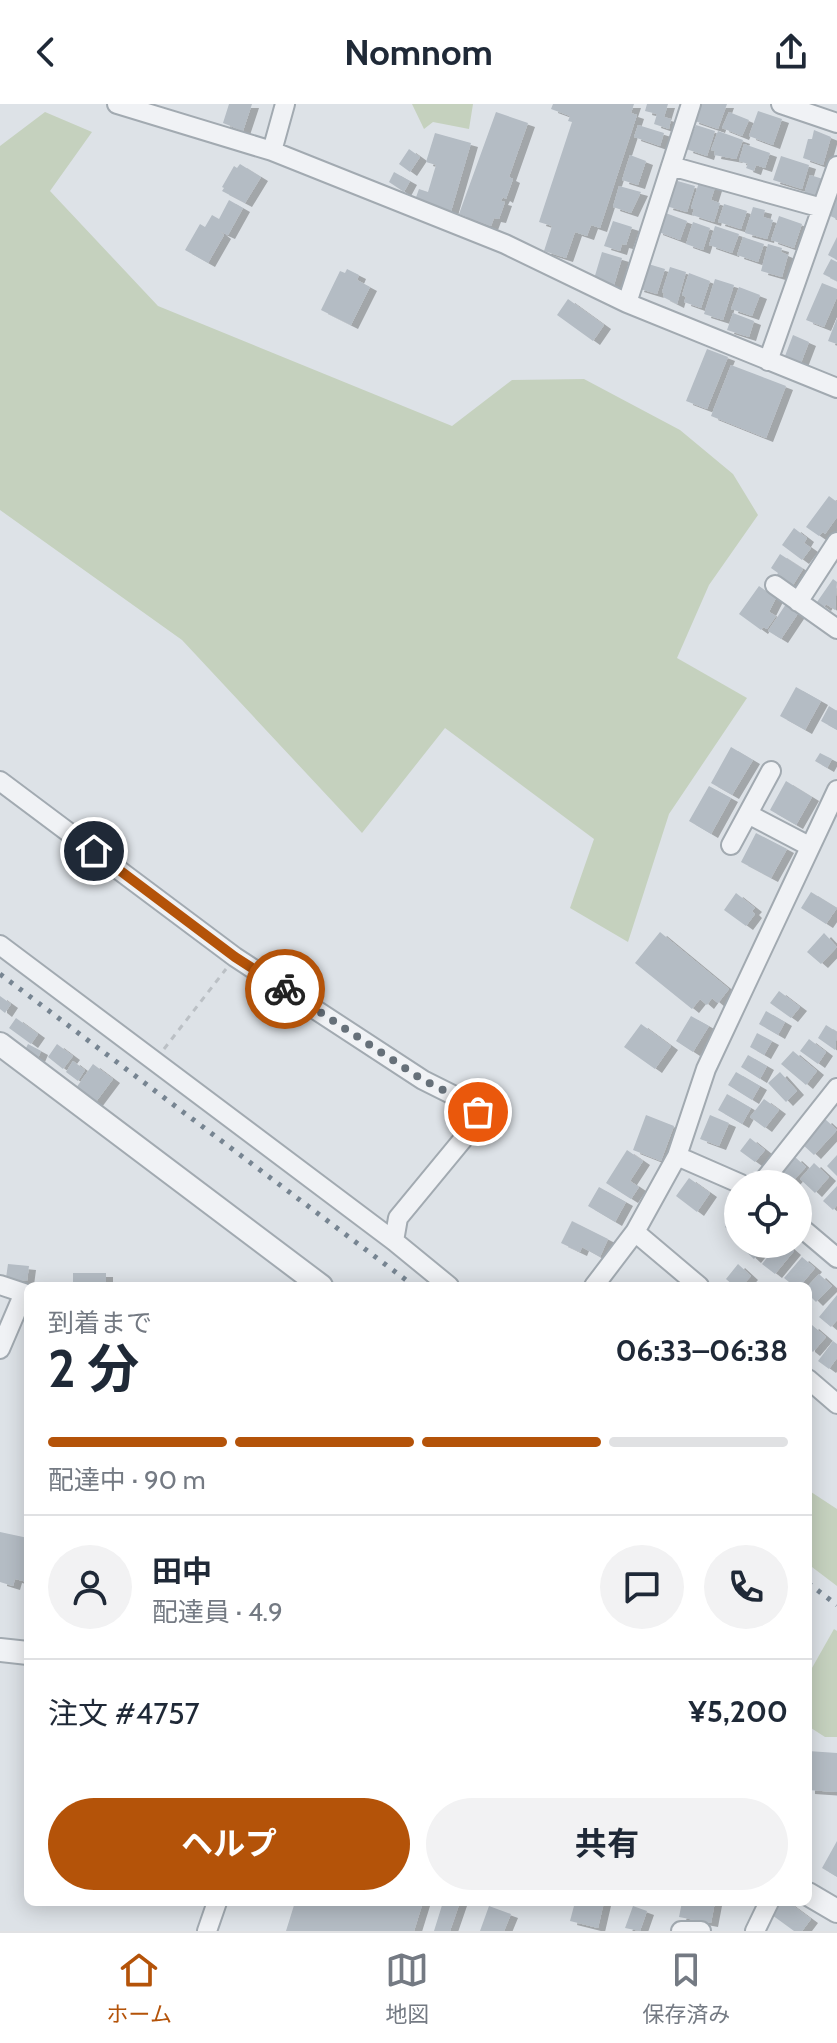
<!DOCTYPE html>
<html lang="ja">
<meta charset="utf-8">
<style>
body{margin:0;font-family:Cabin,"Noto Sans JP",sans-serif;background:#f2f2f3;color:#1f2937;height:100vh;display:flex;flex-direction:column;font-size:30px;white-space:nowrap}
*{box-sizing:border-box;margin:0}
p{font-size:26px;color:#747a83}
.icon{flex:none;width:44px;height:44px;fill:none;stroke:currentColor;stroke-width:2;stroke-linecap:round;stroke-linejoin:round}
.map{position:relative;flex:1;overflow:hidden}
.sheet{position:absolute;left:24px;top:1178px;width:788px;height:624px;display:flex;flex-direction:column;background:#fff;border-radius:12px;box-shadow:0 4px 20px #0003}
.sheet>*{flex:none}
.buttons{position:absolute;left:724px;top:1066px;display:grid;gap:16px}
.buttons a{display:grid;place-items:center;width:88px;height:88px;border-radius:50%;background:#fff;box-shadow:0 4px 20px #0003;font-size:40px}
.pin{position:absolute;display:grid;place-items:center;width:68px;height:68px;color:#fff;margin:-34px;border:4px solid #fff;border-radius:50%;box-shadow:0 2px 8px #0007}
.courier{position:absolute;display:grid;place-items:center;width:80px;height:80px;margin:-40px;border:6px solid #b45309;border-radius:50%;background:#fff;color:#222;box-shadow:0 2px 10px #0007}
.headline em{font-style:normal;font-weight:700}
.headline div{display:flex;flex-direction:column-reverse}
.headline{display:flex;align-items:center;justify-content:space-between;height:136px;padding:0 24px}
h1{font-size:52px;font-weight:700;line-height:60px}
.bar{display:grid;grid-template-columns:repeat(4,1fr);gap:12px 8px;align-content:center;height:96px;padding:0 24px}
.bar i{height:10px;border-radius:6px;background:#e0e1e3}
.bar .current{background:#b45309}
.bar p{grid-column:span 4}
.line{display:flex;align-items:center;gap:20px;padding:0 24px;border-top:2px solid #e0e1e3}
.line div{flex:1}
.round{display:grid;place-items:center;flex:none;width:84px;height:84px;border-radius:42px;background:#f2f2f3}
.button{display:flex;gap:16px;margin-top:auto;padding:16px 24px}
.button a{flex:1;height:92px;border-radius:48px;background:#b45309;color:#fff;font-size:32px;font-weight:700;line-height:92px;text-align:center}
.button a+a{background:#f2f2f3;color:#1f2937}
header{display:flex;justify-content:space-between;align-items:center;height:104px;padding:0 24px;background:#fff;font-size:36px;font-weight:700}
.dock{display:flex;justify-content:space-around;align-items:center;height:112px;border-top:2px solid #e0e1e3;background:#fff;font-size:22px;color:#747a83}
.dock a{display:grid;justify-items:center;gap:4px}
.dock .current{color:#b45309}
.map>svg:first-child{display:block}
</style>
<header><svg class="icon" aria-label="back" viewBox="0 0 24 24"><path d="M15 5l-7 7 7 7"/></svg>Nomnom<svg class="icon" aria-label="share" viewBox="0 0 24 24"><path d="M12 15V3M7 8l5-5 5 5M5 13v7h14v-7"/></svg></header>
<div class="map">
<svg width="837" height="1827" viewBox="0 0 837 1827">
<defs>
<filter id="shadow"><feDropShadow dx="7" dy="4" stdDeviation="0" flood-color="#0004"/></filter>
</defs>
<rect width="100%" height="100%" fill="#dde2e7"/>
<!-- green -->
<path fill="#c5d1be" d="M412 0H473L469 25 433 18 424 25Z
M45 8 92 28 50 87 158 202 452 322 512 276 584 275 680 326 733 370 758 411 709 481 677 554 747 594 669 710 628 838 570 804 594 735 445 624 362 729 182 536 0 406V42Z
M808 1386 837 1405V1482L808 1460Z
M834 1525 837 1527V1633H825L808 1622V1571Z"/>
<!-- building -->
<path fill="#b4bcc4" filter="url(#shadow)" d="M229 0H252L243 27 223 19Z
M553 0H634L631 9 637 11 600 124 591 121 587 132 575 128 566 154 544 147 552 122 539 118 572 18 568 17 570 12 551 5Z
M647 0H668L664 13 671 15 669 25 654 20 657 10 645 7Z
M698 0H727L718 25 692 16Z
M758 7 782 15 773 41 749 32Z
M496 8 528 19 509 73 513 75 506 95 503 93 501 97 505 98 499 115 494 114 491 122 459 110Z
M729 8 749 16 742 32 722 24Z
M638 21 664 29 660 42 634 33Z
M696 21 715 27 707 52 686 45Z
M814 26 831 33 823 61 803 54 808 35H812Z
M718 27 743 36 736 55 714 51 715 47 711 46Z
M435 29 471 39 450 111 415 96 419 85 428 88 436 61 426 58Z
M744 40 770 49 765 64 756 61 754 67 746 64 748 60 739 57Z
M409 45 420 53 410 68 399 60Z
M630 51 646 57 638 81 622 76Z
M781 52 809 61 802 85 773 76Z
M240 60 261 73 245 99 222 87 224 84 222 83 234 62 237 64Z
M394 68 410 77 404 88 389 78Z
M810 71 823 75 817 94 804 90Z
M700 75 716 80 711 96 720 99 714 118 692 111 694 105 691 104Z
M674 76 695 82 687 108 666 102Z
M619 82 641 88 631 109 613 103Z
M837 90V115L828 111Z
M229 96 243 104 228 131 219 127 224 131 208 159 185 146 200 120 205 123 212 111 219 115Z
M724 100 747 107 741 125 718 118Z
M753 103 765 106 763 113 773 116 767 135 745 129Z
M663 108 687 117 680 136 656 127Z
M779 112 802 120 794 144 771 136Z
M613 117 632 123 626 141 622 140 620 147 604 142Z
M693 118 710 124 703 146 686 140Z
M715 122 739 130 732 149 709 141Z
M743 133 764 140 758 158 737 151Z
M837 133V156L828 151Z
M768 140 782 144 781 148 788 151 782 173 761 167Z
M602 148 622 154 614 181 594 175Z
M831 155 837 158V177L823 170Z
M645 159 665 165 657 190 637 184Z
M670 163 686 168 677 200 663 193 664 189 662 188Z
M347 165 359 171 357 176 370 183 351 221 321 206 340 167 345 169Z
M689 169 710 177 701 204 684 198 686 193 682 191Z
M715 175 734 181 723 216 704 210Z
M822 179 837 185V193L824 223 806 216Z
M739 183 760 191 752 212 731 205Z
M568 195 604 221 593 237 557 211Z
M733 209 754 217 749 233 727 226Z
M837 214V240L828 237Z
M793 231 809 238 801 259 785 252Z
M707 245 728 253 707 305 686 297Z
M731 261 786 282 766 334 711 312Z
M829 392 837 398V413L825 430 823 428 819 432 806 423Z
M794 424 807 434 804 439 811 444 802 456 782 441Z
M780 450 803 465 793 481 776 472 778 469 771 464Z
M833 475 837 478 835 506 826 500 824 503 817 498Z
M759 482 776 494 769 508 776 512 767 525 763 523 761 526 739 510Z
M786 500 799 508 781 535 768 527Z
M796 583 821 597 805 626 780 612Z
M829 602 837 607V626L821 617Z
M731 643 753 656 732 691 711 679Z
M820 649 832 655 827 664 815 657Z
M786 677 812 693 796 721 770 706Z
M709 682 731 694 711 730 689 717Z
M756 729 787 745 771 774 741 758Z
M811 788 837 804 826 820 801 804Z
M736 789 755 804 752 807 755 810 746 822 724 806Z
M660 828 729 885 718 899 712 894 707 901 700 895 692 905 635 859Z
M824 829 837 843 821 860 807 848Z
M779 887 800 903 791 914 770 899Z
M0 892 11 900 5 909 0 905Z
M766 907 785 918 778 931 759 920Z
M691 912 709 922 693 948 676 937Z
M16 914 38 930 31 940 9 924Z
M641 920 671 942 655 965 624 943Z
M826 921 837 928 835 946 818 934Z
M757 929 772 937 764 951 750 943Z
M809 935 826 948 818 960 800 947Z
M28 940 41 947 38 954 25 946Z
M57 940 73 952 63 965 48 953Z
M793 947 817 967 806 981 781 960Z
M748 951 767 962 760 975 741 963Z
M73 957 85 966 78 977 66 968Z
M93 960 113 975 95 999 76 984Z
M736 968 760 982 752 996 728 981Z
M780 968 797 987 786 998 768 979Z
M727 990 751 1004 742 1020 718 1006Z
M764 995 779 1006 765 1024 750 1013Z
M646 1011 674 1022 661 1057 633 1046Z
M710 1011 729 1019 719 1042 700 1035Z
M825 1015 837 1026 814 1051 802 1040Z
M750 1034 765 1046 755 1058 740 1047Z
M627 1046 643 1057 630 1077 639 1083 631 1095 606 1079Z
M837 1051V1072L827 1062Z
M795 1053 806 1063 790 1080H786L777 1072Z
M814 1059 829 1073 815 1089 800 1075Z
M689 1074 710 1089 697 1108 676 1092Z
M837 1082V1101L833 1106 823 1097Z
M599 1083 626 1098 615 1118 588 1102Z
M738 1105V1133L725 1123Z
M572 1117 608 1135 600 1153 582 1143 580 1148 561 1139Z
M746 1140H766L754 1155 742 1144Z
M778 1140H786L794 1147 775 1170 762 1160Z
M802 1153 815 1164 800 1182H794L784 1174Z
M8 1160 29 1162 27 1177 6 1174Z
M738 1160 751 1172 742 1182H734L726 1175Z
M73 1169H106V1182H73Z
M819 1170 832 1182 816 1198 808 1190V1182Z
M837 1191V1216L831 1223 819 1213Z
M812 1221 826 1233 813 1248 808 1244V1226Z
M833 1237 837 1240V1254L829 1265 818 1257Z
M0 1428 28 1434 27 1478 15 1475 13 1482 0 1478Z
M808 1647 837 1649V1688L808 1686Z
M837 1737V1773L822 1764Z
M295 1798H423L414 1827H286Z
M443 1798H460L450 1827H434Z
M575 1798H604L598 1824 570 1817Z
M682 1798H715L711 1819 679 1813Z
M781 1798H788L811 1815 802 1827H794L772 1811Z
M489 1802 511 1810 504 1827H480Z
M633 1802 647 1807 640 1827 625 1824Z"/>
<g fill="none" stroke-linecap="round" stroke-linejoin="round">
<defs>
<path id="minor" d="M117 0 272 47 285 0
M781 0 837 19
M272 47 505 140 627 199 691 0
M671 62 822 104 837 62
M627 199 837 284
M768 257 822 104
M775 481 837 525
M798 498 837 438
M0 677 235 853 423 976 467 998 478 1008 473 1023 398 1114 394 1137
M748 710 809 742
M731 741 771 667
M0 841 394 1137 449 1182
M677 1052 741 1080
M761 1080 837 984
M798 1121 837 1154
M635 1128 699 1182
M0 1181 24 1189 0 1245
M594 1182 635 1128 677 1052 706 965 837 686
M808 1275 837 1300
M207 1827 217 1798
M681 1827H701
M755 1827 769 1798"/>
<path id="tertiary" d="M0 940 321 1182
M0 1546 28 1549
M808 1790 837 1807"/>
</defs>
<!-- minor casing -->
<use href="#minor" stroke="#a2aab1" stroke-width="22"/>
<!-- tertiary casing -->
<use href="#tertiary" stroke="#a2aab1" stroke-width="26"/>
<!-- path -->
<path stroke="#bbc0c5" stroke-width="3" stroke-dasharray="6 6" stroke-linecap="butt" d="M164 945 226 865"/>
<!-- minor -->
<use href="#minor" stroke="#f0f2f5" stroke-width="18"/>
<!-- tertiary -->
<use href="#tertiary" stroke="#f0f2f5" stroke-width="22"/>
<!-- rail -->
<path stroke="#768491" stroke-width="5" stroke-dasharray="4 8" stroke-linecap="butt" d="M0 870 414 1182
M808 1479 837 1501"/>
</g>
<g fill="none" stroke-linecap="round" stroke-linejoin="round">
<!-- done -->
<path stroke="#667079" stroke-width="8" stroke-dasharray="0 14.4" d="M285 885 423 976 467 998 478 1008"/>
<!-- route -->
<path stroke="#b45309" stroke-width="10" d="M94 747 235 853 285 885"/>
</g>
</svg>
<div class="buttons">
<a><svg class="icon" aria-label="locate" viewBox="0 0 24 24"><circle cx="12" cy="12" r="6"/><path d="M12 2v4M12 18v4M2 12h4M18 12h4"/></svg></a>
</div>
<div class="pin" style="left:478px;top:1008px;background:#ea580c"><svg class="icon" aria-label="bag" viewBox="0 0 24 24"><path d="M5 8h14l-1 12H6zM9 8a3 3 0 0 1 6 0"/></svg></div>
<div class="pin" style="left:94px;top:747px;background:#1f2937"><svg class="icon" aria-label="home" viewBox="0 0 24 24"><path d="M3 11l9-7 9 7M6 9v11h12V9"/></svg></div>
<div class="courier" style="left:285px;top:885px"><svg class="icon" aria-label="bike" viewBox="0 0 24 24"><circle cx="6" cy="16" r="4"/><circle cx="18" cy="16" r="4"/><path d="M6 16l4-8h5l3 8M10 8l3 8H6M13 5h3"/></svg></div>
<section class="sheet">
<div class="headline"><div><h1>2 分</h1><p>到着まで</p></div><em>06:33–06:38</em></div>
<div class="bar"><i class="current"></i><i class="current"></i><i class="current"></i><i></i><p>配達中 · 90 m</p></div>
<div class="line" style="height:144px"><a class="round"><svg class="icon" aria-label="person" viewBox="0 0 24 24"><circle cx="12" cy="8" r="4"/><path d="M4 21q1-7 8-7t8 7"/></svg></a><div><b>田中</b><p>配達員 · 4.9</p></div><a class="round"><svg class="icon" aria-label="chat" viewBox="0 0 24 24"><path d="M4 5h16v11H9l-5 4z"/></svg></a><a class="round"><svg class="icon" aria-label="phone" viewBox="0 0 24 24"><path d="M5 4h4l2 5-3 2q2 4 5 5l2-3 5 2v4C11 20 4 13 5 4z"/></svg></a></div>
<div class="line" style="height:104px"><div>注文 #4757</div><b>¥5,200</b></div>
<div class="button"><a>ヘルプ</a><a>共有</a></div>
</section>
</div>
<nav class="dock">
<a class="current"><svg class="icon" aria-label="home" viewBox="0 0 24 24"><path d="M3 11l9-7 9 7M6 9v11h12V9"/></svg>ホーム</a>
<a><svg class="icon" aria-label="map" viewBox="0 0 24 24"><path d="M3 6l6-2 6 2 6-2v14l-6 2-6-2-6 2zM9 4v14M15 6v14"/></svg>地図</a>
<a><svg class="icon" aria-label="saved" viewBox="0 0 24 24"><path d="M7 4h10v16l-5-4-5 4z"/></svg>保存済み</a>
</nav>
